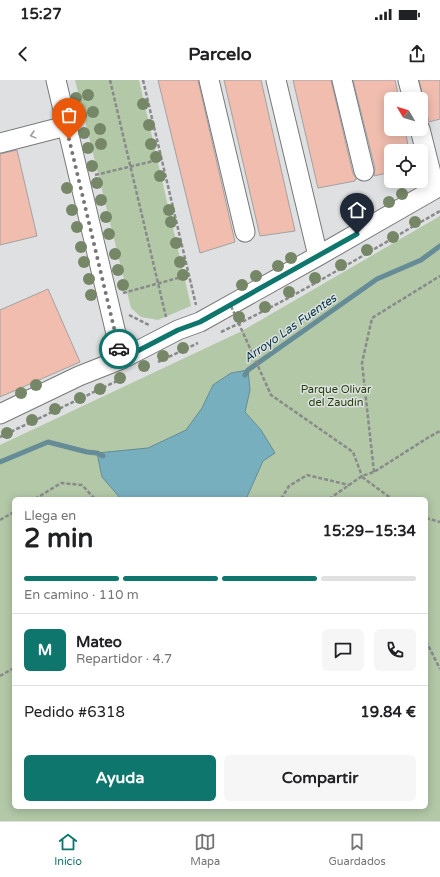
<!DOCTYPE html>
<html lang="es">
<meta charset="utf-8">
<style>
body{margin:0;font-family:"Varela Round",sans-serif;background:#f6f6f6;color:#202124;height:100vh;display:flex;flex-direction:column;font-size:15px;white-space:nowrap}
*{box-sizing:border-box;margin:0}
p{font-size:13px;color:#757577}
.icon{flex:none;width:22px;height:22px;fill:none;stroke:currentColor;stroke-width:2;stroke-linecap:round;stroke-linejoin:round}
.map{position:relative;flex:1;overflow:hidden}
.panel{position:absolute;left:12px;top:417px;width:416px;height:312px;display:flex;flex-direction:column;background:#fff;border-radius:6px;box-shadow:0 2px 10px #0003}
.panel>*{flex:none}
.needle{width:26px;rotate:308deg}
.tools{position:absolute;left:384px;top:12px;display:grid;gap:8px}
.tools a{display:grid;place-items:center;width:44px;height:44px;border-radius:6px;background:#fff;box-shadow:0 2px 10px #0003;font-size:20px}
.pin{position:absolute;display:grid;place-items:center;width:34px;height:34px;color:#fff;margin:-41px -17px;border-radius:50% 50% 50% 0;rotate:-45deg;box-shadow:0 0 4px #0007}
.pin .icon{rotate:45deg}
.courier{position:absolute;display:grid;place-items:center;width:40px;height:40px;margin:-20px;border:3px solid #0f766e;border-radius:50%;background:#fff;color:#222;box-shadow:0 1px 5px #0007}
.headline em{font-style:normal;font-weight:700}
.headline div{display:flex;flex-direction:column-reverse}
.headline{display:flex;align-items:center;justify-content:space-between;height:68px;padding:0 12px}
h1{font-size:26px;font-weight:700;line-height:30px}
.bar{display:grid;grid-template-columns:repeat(4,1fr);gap:6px 4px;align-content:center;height:48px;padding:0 12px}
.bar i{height:5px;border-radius:3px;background:#e0e0e0}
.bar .selected{background:#0f766e}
.bar p{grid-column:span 4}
.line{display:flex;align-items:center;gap:10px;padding:0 12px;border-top:1px solid #e0e0e0}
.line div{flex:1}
.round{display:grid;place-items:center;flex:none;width:42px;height:42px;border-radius:6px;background:#f6f6f6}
.cta{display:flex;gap:8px;margin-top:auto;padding:8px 12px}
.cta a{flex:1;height:46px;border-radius:6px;background:#0f766e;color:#fff;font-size:16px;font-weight:700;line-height:46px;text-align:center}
.cta a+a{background:#f6f6f6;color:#202124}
.status{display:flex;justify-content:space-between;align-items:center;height:28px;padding:0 20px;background:#fff;direction:ltr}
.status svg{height:11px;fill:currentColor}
header{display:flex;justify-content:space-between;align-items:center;height:52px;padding:0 12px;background:#fff;font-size:18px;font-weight:700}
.dock{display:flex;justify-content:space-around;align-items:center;height:56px;border-top:1px solid #e0e0e0;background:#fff;font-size:11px;color:#757577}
.dock a{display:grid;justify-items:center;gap:2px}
.dock .selected{color:#0f766e}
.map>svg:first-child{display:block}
</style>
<div class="status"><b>15:27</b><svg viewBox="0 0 49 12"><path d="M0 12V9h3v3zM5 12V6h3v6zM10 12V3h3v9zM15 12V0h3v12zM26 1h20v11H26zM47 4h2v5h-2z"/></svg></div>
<header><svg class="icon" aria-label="back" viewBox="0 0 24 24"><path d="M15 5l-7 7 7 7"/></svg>Parcelo<svg class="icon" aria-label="share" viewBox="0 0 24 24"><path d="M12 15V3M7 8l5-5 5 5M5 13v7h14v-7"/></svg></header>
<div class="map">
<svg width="440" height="741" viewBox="0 0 440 741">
<rect width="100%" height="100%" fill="#dfe0e1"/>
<!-- green -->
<path fill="#b2c8a7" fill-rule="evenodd" d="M75 0H139L191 226 158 240 141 237 131 228Z
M440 136V741H0V365L242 251ZM14 419H426V727H14Z"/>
<!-- water -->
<path fill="#77afbe" stroke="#658c97" d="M248 290 250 310 245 332 261 350 275 373 263 381 247 417 241 419H121L102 397 97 373 148 368 186 350 202 328 213 305 231 293Z"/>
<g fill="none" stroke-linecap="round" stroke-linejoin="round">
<!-- stream -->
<path stroke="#658c97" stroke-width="5" d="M245 295 248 290 377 199 421 180 440 166
M0 382 48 362 87 372 97 373 103 376"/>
</g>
<!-- building -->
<path fill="#f0bdaf" stroke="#a3a2a1" d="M158 0H198L235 162 200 173Z
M224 0H261L295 151 260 156Z
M293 0H331L353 94 357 99H355V101L318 108Z
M353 0H395L399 19H391V49H405L409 71H391V92L374 96 375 88Z
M419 0H440V39L429 42Z
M17 70 37 156 0 165V74Z
M48 209 80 282 0 317V230Z"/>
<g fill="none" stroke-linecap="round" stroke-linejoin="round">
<defs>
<path id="minor" d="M56 0 122 279
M209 0 245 152
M276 0 318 176
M342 0 364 91
M408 0 413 19
M420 49 435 109
M0 63 66 46
M0 334 79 296 122 279 178 250 200 242 318 176 440 106"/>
</defs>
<!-- minor casing -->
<use href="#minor" stroke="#78797a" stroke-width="21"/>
<!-- path -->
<path stroke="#898a8a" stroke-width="2.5" stroke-dasharray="4 2" stroke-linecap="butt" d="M110 0 166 237
M143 0 196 225
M95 95 162 79
M123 213 189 195
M129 235 149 245
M221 252C296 217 368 172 440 131
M158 282 198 263
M0 357 117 301
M374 392 362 283 372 238 440 196
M362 397 392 419
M35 419 61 403 82 405 95 419
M281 419 289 406 307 395 349 405
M329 419 362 396 374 392 429 357 440 351
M426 438 440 442
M0 440 14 432
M426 561 440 589
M0 596 14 588"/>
<!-- minor -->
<use href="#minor" stroke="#fff" stroke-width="19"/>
<!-- path-bridge -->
<path stroke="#898a8a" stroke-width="2.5" stroke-dasharray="4 2" stroke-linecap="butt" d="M231 226 271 315 353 372 362 396"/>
</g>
<!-- trees -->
<g fill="#758767">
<circle cx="88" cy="15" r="6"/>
<circle cx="76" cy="18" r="6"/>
<circle cx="143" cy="24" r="6"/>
<circle cx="93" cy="32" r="6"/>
<circle cx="81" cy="35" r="6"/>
<circle cx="149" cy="45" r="6"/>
<circle cx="100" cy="49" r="6"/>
<circle cx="84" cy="53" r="6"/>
<circle cx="101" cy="64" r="6"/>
<circle cx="151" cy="64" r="6"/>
<circle cx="88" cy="68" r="6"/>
<circle cx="156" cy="77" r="6"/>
<circle cx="92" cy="86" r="6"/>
<circle cx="160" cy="96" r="6"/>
<circle cx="97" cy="103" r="6"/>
<circle cx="67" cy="108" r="6"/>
<circle cx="402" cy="114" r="6"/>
<circle cx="101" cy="120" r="6"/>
<circle cx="389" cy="122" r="6"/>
<circle cx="72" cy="130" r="6"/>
<circle cx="169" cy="130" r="6"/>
<circle cx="106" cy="137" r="6"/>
<circle cx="171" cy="142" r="6"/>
<circle cx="415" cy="142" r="6"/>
<circle cx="77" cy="147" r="6"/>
<circle cx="109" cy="154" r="6"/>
<circle cx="393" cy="157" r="6"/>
<circle cx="176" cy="163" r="6"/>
<circle cx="81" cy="167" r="6"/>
<circle cx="367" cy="170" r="6"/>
<circle cx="115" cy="174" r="6"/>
<circle cx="291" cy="178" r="6"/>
<circle cx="84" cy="182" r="6"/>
<circle cx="180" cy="182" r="6"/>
<circle cx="341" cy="185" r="6"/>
<circle cx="278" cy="186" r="6"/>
<circle cx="118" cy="190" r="6"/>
<circle cx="183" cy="195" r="6"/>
<circle cx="256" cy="196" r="6"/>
<circle cx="315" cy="198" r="6"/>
<circle cx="89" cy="199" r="6"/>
<circle cx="123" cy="205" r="6"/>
<circle cx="242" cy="205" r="6"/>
<circle cx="289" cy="212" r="6"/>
<circle cx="91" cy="215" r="6"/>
<circle cx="265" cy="227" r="6"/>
<circle cx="239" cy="237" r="6"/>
<circle cx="183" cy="268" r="6"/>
<circle cx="163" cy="276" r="6"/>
<circle cx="144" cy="286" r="6"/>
<circle cx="120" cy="298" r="6"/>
<circle cx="36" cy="305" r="6"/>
<circle cx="100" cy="309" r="6"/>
<circle cx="21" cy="313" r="6"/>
<circle cx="80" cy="318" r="6"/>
<circle cx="55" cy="329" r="6"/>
<circle cx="32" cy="340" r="6"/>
<circle cx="7" cy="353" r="6"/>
</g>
<!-- one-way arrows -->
<defs><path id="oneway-chevron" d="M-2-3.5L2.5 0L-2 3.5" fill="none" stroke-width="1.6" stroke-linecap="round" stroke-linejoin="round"/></defs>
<use stroke="#9e9e9e" href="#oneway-chevron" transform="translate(33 55) rotate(165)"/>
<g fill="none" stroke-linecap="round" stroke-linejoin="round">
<!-- done -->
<path stroke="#757576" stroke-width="4" stroke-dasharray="0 7.2" d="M69 59 119 269"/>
<!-- route -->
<path stroke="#0f766e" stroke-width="5" d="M119 269 122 279 178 250 200 242 357 154"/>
</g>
<g text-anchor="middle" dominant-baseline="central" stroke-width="3" stroke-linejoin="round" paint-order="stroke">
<!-- park labels -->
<g font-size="11" fill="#1f3f04" stroke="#dfe0e1">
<text x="336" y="309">Parque Olivar<tspan x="336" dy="13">del Zaudín</tspan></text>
</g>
<!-- water labels -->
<g font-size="12" font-style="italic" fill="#003642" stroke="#dfe0e1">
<text transform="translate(290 248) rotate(-35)">Arroyo Las Fuentes</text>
</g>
</g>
</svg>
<div class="tools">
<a><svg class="needle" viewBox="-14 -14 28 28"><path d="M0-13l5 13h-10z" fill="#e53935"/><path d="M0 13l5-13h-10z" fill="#757577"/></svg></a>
<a><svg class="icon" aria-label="locate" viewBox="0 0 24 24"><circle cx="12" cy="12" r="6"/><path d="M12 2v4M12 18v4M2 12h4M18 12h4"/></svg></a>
</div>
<div class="pin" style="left:69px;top:59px;background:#ea580c"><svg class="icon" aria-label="bag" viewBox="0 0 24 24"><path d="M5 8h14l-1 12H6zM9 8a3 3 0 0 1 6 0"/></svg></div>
<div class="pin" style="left:357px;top:154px;background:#1f2937"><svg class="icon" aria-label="home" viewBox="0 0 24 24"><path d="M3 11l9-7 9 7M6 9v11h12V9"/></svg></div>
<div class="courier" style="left:119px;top:269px"><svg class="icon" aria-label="car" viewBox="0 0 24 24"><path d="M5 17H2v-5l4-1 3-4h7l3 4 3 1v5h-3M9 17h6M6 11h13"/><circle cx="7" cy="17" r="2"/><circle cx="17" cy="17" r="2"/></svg></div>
<section class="panel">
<div class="headline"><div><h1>2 min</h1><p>Llega en</p></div><em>15:29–15:34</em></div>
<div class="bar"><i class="selected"></i><i class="selected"></i><i class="selected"></i><i></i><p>En camino · 110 m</p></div>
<div class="line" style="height:72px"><b class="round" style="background:#0f766e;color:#fff">M</b><div><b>Mateo</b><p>Repartidor · 4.7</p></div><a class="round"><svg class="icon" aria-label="chat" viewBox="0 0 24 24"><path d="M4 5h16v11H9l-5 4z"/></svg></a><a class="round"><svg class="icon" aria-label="phone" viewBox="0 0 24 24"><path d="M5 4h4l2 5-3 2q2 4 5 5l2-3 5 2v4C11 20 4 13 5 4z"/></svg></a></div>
<div class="line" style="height:52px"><div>Pedido #6318</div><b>19.84 €</b></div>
<div class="cta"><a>Ayuda</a><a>Compartir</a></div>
</section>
</div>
<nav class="dock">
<a class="selected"><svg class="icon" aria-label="home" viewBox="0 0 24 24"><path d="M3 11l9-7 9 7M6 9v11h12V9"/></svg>Inicio</a>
<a><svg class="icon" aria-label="map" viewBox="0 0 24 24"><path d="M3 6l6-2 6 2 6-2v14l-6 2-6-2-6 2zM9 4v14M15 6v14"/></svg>Mapa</a>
<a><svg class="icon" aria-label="saved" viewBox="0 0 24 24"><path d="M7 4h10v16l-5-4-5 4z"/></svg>Guardados</a>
</nav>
